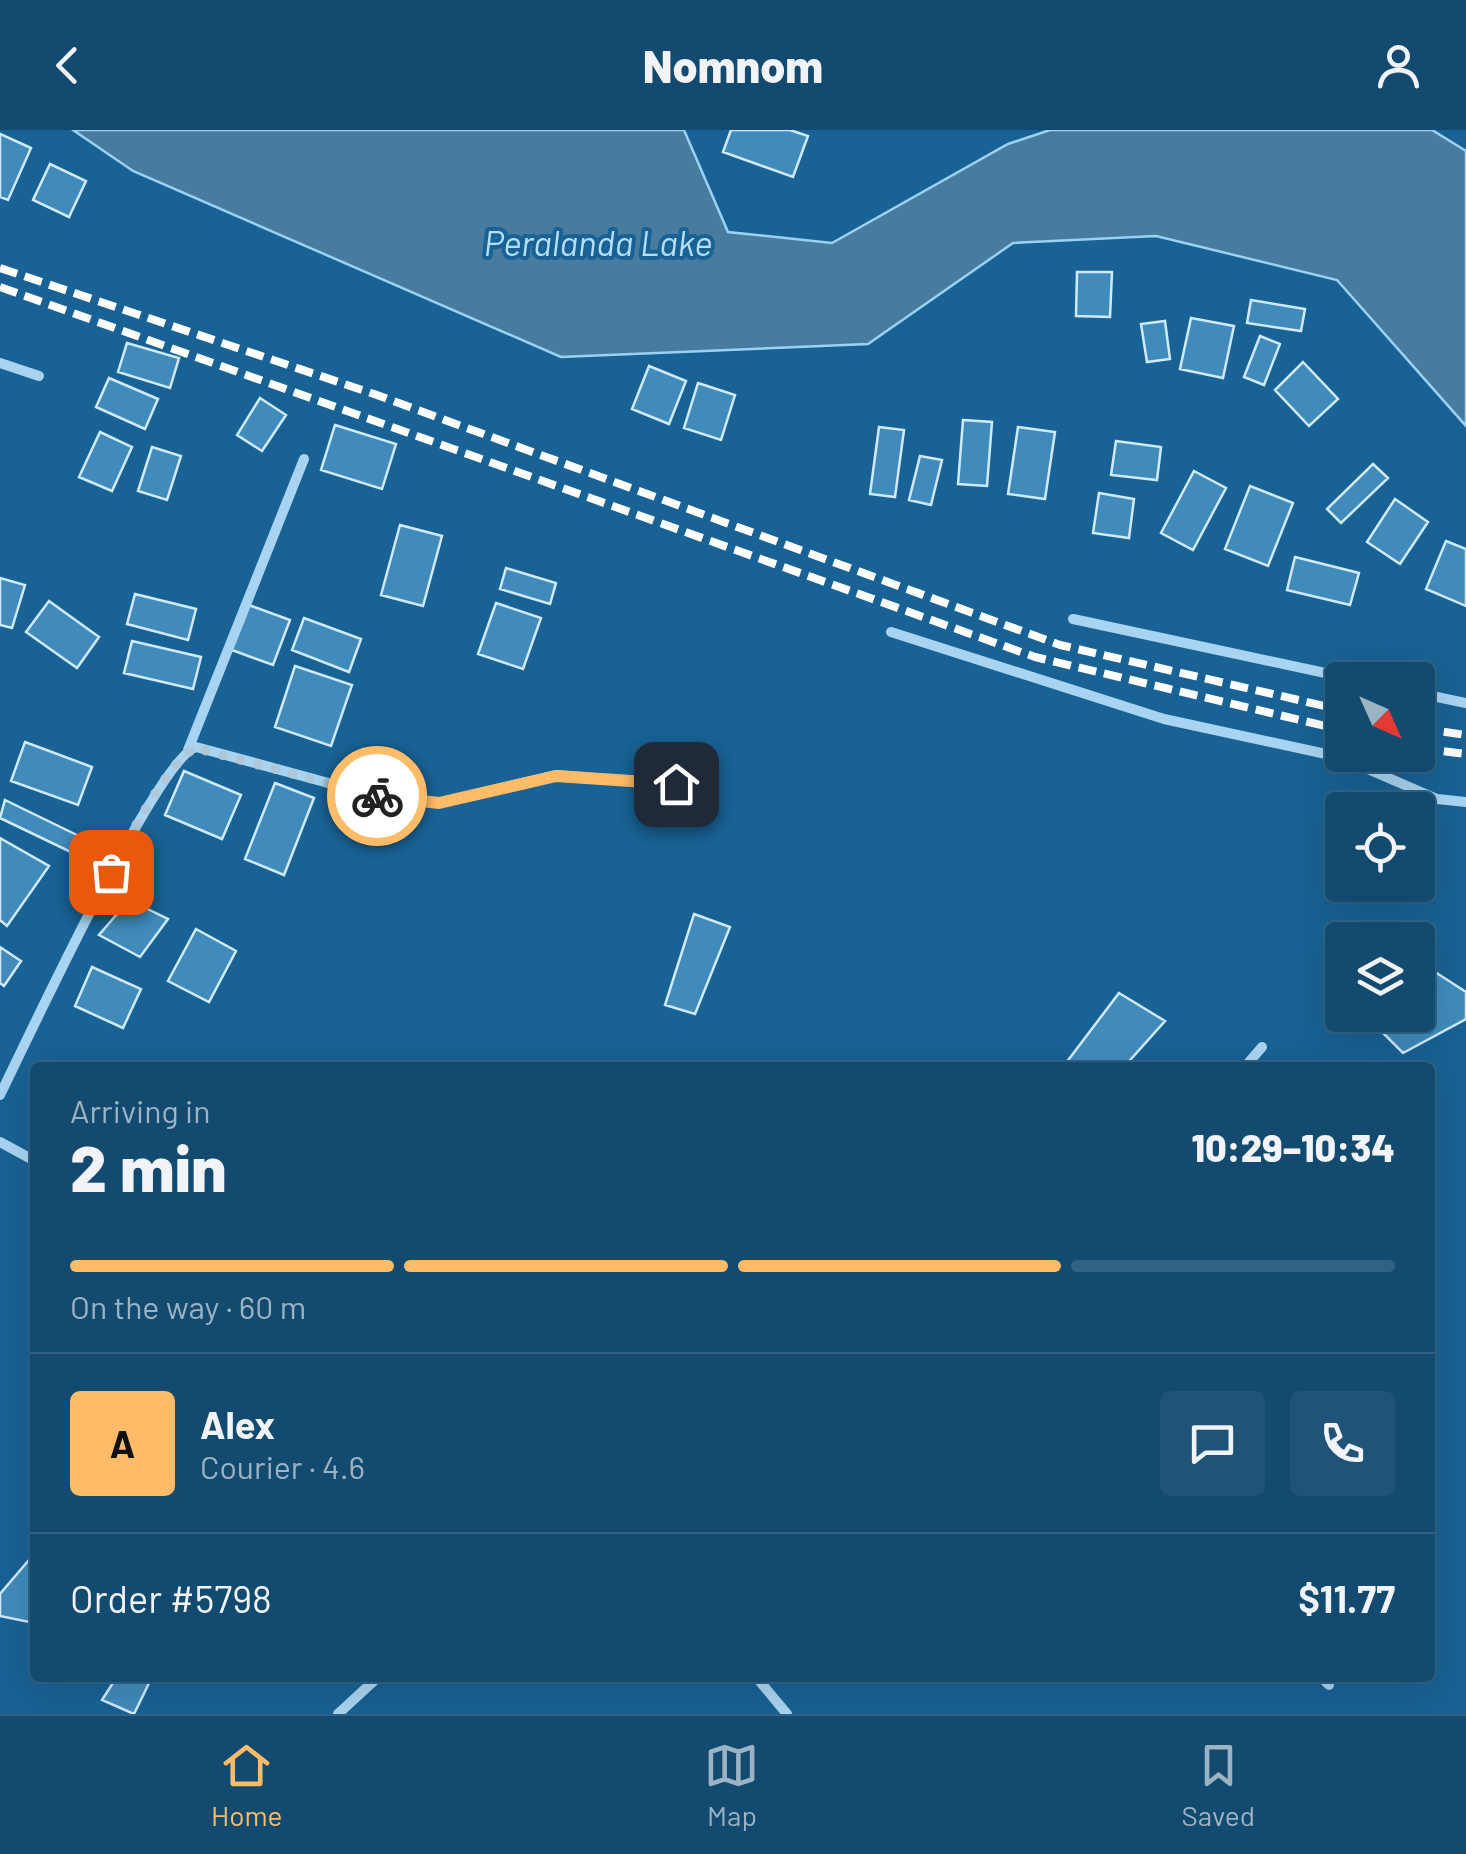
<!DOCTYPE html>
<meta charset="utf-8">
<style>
body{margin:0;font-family:Barlow,sans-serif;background:#1f5478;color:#f1f3f6;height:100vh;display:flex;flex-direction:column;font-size:38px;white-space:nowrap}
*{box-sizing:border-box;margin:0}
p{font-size:32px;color:#9cb3c3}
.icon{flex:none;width:55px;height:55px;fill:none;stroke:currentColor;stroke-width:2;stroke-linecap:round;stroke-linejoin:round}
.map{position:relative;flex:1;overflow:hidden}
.drawer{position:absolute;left:30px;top:932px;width:1405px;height:620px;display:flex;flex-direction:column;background:#124a70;border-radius:10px;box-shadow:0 10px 40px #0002,0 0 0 2px #316283}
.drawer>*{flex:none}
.needle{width:65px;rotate:135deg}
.controls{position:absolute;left:1325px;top:532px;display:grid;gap:20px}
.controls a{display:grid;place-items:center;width:110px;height:110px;border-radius:10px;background:#124a70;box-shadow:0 10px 40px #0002,0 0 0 2px #316283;font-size:50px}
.pin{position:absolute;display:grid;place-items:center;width:85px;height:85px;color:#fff;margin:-42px;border-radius:20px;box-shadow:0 5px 15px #0006}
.courier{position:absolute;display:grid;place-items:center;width:100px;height:100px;margin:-50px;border:8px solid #ffbc68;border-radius:50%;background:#fff;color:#222;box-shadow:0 2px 12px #0007}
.summary em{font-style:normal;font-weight:800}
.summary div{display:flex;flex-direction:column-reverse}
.summary{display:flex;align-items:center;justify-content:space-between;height:170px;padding:0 40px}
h1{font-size:65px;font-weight:800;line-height:75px}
.bar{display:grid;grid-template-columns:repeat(4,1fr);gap:15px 10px;align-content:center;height:120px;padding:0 40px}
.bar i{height:12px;border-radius:8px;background:#316283}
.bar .on{background:#ffbc68}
.bar p{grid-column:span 4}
.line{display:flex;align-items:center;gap:25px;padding:0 40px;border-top:2px solid #316283}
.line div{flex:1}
.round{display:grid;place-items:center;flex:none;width:105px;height:105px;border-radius:10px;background:#1f5478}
header{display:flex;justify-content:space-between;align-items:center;height:130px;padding:0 40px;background:#124a70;font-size:45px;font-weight:800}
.tabs{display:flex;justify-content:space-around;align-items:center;height:140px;border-top:2px solid #316283;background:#124a70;font-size:28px;color:#9cb3c3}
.tabs a{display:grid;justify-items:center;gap:5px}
.tabs .on{color:#ffbc68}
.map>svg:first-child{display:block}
</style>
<header><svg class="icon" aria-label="back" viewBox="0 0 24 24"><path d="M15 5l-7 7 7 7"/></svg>Nomnom<svg class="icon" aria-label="person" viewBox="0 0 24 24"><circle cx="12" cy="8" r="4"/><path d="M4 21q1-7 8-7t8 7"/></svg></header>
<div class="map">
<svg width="1466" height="1584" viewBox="0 0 1466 1584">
<rect width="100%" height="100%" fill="#186295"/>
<!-- water -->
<path fill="#477c9f" stroke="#9bd2f3" stroke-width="2.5" d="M73 0H684L728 102 832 113 1008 14 1050 0H1432L1466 21V296L1337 150 1156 106 1013 113 868 214 561 227 133 41Z"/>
<!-- building -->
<path fill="#408bbc" stroke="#d0eafc" stroke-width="2.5" d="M731 0H790L808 6 793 47 723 22Z
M0 4 31 18 8 70 0 67Z
M50 34 86 51 69 87 33 70Z
M1077 142H1112L1110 187 1076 186Z
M1251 170 1305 179 1301 201 1247 193Z
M1191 188 1234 196 1223 248 1180 239Z
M1165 191 1170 229 1147 232 1141 194Z
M1260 206 1280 214 1264 255 1244 247Z
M127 213 179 228 170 258 118 242Z
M1303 232 1338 269 1309 296 1275 260Z
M649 236 686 251 669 294 632 279Z
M109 248 158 269 145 299 96 277Z
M698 253 735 265 721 310 684 298Z
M260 268 286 285 262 321 237 305Z
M963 290 992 292 987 356 958 354Z
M335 295 396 314 382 359 321 340Z
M879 297 904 300 895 367 870 364Z
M1018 297 1055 302 1045 369 1008 364Z
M100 302 132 317 112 361 79 347Z
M1116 311 1161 317 1157 350 1111 345Z
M152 317 181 326 167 370 138 361Z
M920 326 942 330 931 375 909 370Z
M1373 334 1388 348 1341 393 1327 379Z
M1194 341 1226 358 1193 420 1161 403Z
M1250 356 1293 373 1268 436 1225 419Z
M1099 363 1134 369 1129 408 1093 403Z
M1395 369 1428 392 1400 434 1367 412Z
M400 395 442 406 423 476 381 465Z
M1446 411 1466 419V476L1426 459Z
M1295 427 1359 443 1350 475 1287 460Z
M506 438 556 453 550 474 500 459Z
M0 448 25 455 12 498 0 495Z
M135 464 196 479 188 510 127 494Z
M49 471 99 507 77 538 26 502Z
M496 473 541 488 523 539 478 524Z
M246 474 290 490 273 535 229 519Z
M304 488 361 509 349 542 292 520Z
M132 511 201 527 193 559 124 543Z
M295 536 352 555 331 616 275 597Z
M25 612 92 637 78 675 11 651Z
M184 641 241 665 222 709 165 685Z
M275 653 314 668 284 745 245 729Z
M5 670 83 708 75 724 0 688Z
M0 708 49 736 7 796 0 790Z
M129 770 168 789 140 827 99 805Z
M694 784 730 797 695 884 665 875Z
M196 799 236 821 209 872 168 851Z
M0 817 21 831 4 856 0 853Z
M1418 831 1466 862V889L1403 923 1369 889 1370 885H1418Z
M92 837 141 859 123 898 75 876Z
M1119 863 1165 891 1123 938H1074L1066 933Z
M28 1431 35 1438V1487L29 1492 0 1486V1464Z
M116 1548 151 1549 134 1584 102 1570Z"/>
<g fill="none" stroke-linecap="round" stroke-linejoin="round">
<!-- minor -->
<path stroke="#a9d4f1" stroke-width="10" d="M0 233 39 246
M1073 489 1358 550
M891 502 1164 589 1340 627 1437 669 1466 672
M1418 563 1466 573
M188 620 304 329
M1244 938 1262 917
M0 965C26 913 157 629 196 617L380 667 439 673 556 645 676 655
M0 1012 35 1031
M757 1548 787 1584
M1322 1548 1329 1555
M338 1584 377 1548"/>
<!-- rail -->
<path stroke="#fff" stroke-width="8" stroke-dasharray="18 8" stroke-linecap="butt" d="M0 138 374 264 1060 515 1342 580
M0 157 1035 527 1342 600
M1418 598 1466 605
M1418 618 1466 624"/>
</g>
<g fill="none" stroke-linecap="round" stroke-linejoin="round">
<!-- done -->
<path stroke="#aec8da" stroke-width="10" stroke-dasharray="0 18" d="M111 742C124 716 172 625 196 618L377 666"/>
<!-- route -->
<path stroke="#ffbc68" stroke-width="12" d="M377 666 439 673 556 646 676 654"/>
</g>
<g text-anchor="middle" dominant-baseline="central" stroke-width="8" stroke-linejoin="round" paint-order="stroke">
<!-- water labels -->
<g font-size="35" font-style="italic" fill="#b5def7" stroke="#186295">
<text x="598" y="112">Peralanda Lake</text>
</g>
</g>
</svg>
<div class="controls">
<a><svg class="needle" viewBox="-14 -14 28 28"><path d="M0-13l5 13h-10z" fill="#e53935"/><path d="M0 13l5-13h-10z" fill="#9cb3c3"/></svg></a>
<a><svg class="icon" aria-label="locate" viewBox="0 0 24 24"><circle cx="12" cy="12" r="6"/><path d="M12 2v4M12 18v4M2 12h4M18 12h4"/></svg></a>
<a><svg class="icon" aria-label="layers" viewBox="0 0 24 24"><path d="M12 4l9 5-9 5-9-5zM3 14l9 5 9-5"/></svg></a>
</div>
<div class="pin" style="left:111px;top:742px;background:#ea580c"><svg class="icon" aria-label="bag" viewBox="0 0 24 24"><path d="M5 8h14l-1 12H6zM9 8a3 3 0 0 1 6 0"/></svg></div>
<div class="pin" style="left:676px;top:654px;background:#1f2937"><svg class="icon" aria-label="home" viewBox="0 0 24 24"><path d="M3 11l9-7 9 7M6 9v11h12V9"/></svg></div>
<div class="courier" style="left:377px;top:666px"><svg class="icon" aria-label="bike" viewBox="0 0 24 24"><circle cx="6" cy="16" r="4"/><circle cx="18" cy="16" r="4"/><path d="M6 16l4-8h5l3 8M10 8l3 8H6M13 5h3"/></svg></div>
<section class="drawer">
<div class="summary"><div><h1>2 min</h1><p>Arriving in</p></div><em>10:29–10:34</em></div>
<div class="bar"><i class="on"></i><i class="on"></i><i class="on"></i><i></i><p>On the way · 60 m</p></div>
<div class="line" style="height:180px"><b class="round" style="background:#ffbc68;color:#111">A</b><div><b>Alex</b><p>Courier · 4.6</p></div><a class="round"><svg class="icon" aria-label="chat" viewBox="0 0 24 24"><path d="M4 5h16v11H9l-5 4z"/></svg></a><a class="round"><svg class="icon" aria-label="phone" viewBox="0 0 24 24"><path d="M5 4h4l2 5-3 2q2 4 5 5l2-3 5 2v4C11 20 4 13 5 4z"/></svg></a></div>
<div class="line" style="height:130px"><div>Order #5798</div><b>$11.77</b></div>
</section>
</div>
<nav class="tabs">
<a class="on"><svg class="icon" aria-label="home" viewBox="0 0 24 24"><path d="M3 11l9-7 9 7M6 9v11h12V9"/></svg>Home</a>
<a><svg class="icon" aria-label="map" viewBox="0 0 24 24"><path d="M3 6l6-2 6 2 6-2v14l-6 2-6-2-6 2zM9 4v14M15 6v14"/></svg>Map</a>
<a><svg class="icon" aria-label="saved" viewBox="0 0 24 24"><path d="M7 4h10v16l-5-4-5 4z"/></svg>Saved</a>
</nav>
